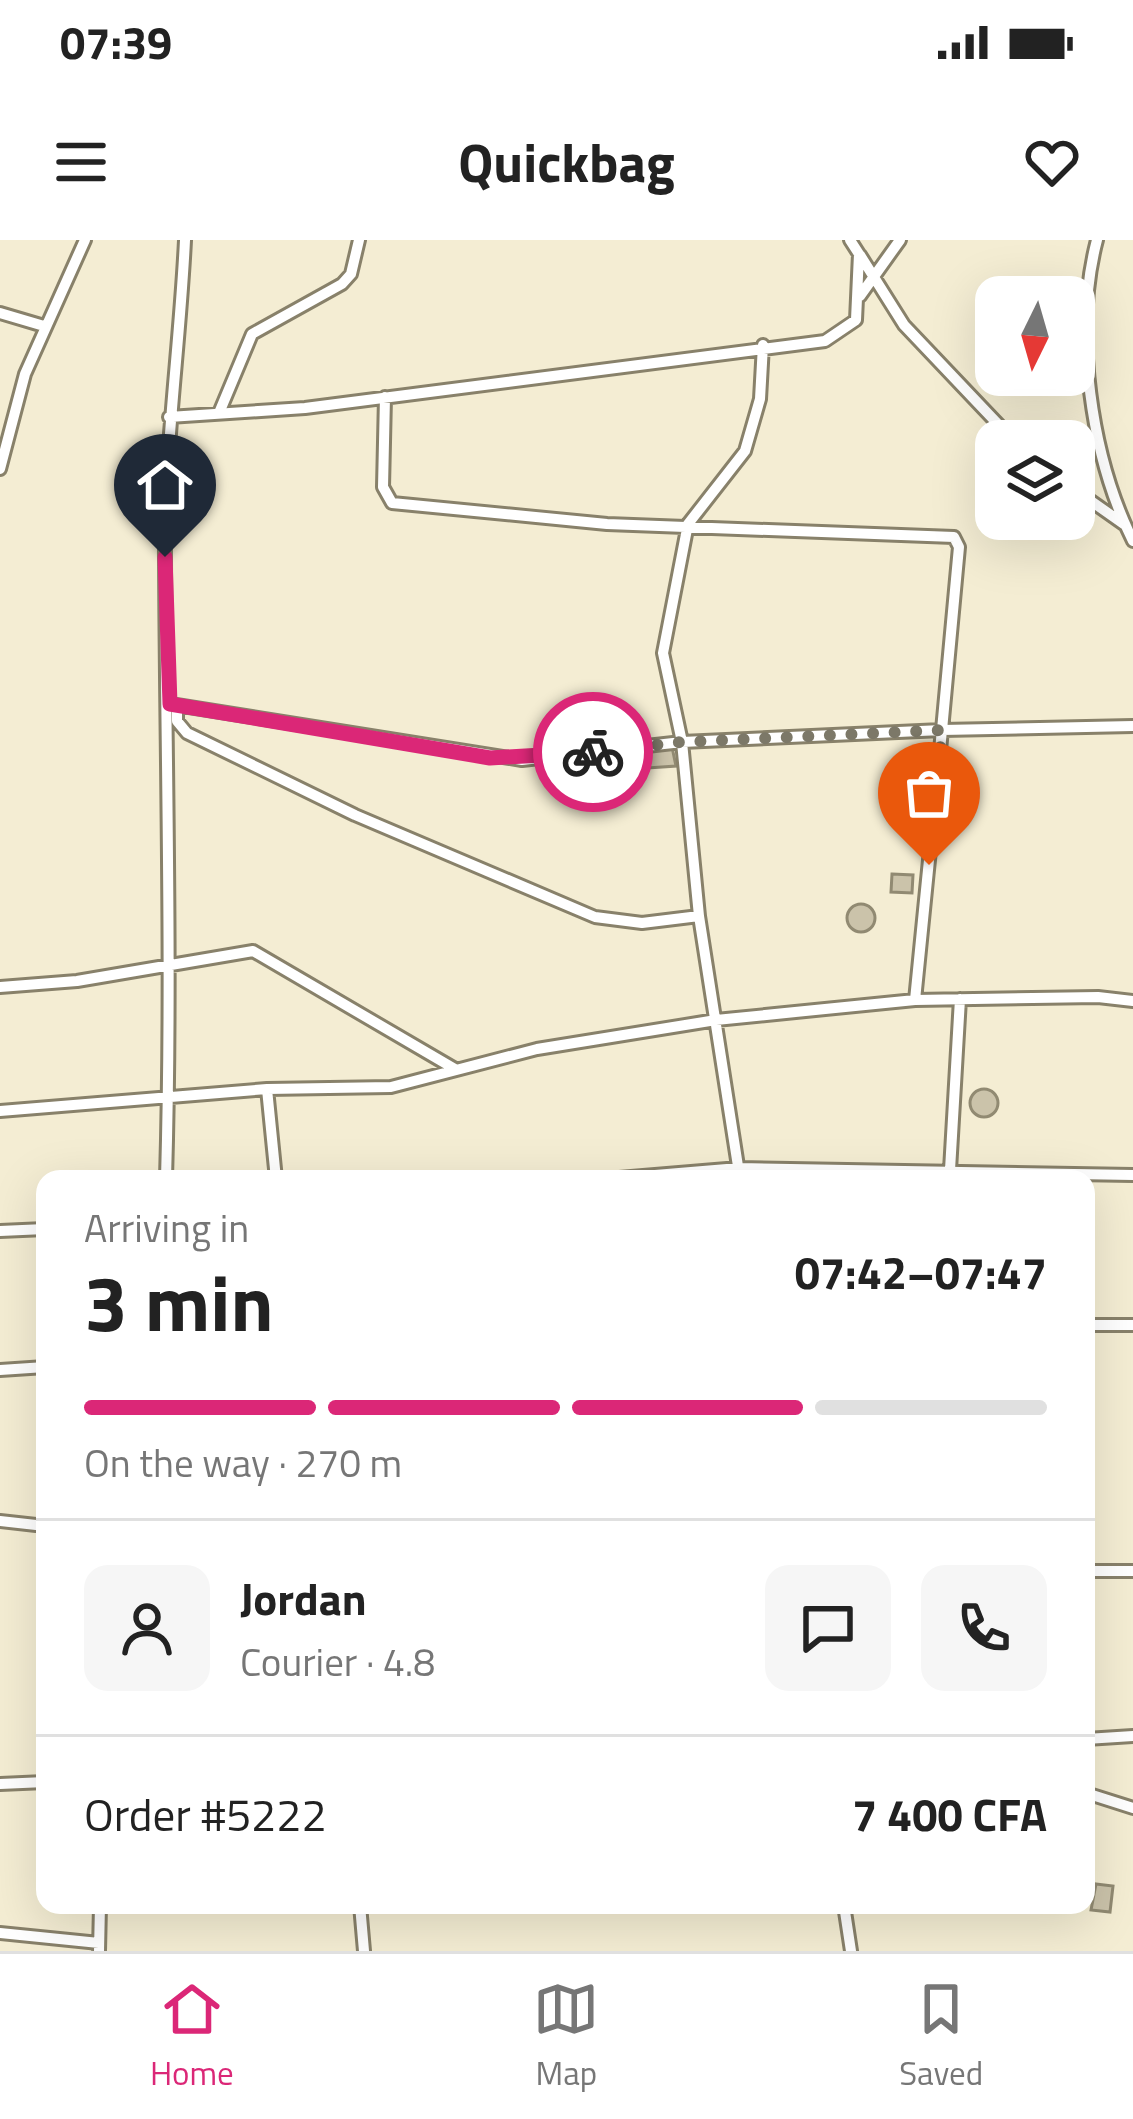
<!DOCTYPE html>
<meta charset="utf-8">
<style>
body{margin:0;font-family:"Titillium Web",sans-serif;background:#f6f6f6;color:#222;height:100vh;display:flex;flex-direction:column;font-size:45px;white-space:nowrap}
*{box-sizing:border-box;margin:0}
p{font-size:39px;color:#767676}
.icon{flex:none;width:66px;height:66px;fill:none;stroke:currentColor;stroke-width:2;stroke-linecap:round;stroke-linejoin:round}
.map{position:relative;flex:1;overflow:hidden}
.side{position:absolute;left:36px;top:930px;width:1059px;height:744px;display:flex;flex-direction:column;background:#fff;border-radius:24px;box-shadow:0 12px 48px #0002}
.side>*{flex:none}
.needle{width:78px;rotate:185deg}
.controls{position:absolute;left:975px;top:36px;display:grid;gap:24px}
.controls a{display:grid;place-items:center;width:120px;height:120px;border-radius:24px;background:#fff;box-shadow:0 12px 48px #0002;font-size:60px}
.pin{position:absolute;display:grid;place-items:center;width:102px;height:102px;color:#fff;margin:-123px -51px;border-radius:50% 50% 50% 0;rotate:-45deg;box-shadow:0 0 12px #0007}
.pin .icon{rotate:45deg}
.courier{position:absolute;display:grid;place-items:center;width:120px;height:120px;margin:-60px;border:9px solid #db2777;border-radius:50%;background:#fff;color:#222;box-shadow:0 3px 15px #0007}
.head em{font-style:normal;font-weight:700}
.head div{display:flex;flex-direction:column-reverse}
.head{display:flex;align-items:center;justify-content:space-between;height:204px;padding:0 48px}
h1{font-size:78px;font-weight:700;line-height:90px}
.bar{display:grid;grid-template-columns:repeat(4,1fr);gap:18px 12px;align-content:center;height:144px;padding:0 48px}
.bar i{height:15px;border-radius:9px;background:#e0e0e0}
.bar .on{background:#db2777}
.bar p{grid-column:span 4}
.line{display:flex;align-items:center;gap:30px;padding:0 48px;border-top:3px solid #e0e0e0}
.line div{flex:1}
.round{display:grid;place-items:center;flex:none;width:126px;height:126px;border-radius:24px;background:#f6f6f6}
.status{display:flex;justify-content:space-between;align-items:center;height:84px;padding:0 60px;background:#fff;direction:ltr}
.status svg{height:33px;fill:currentColor}
header{display:flex;justify-content:space-between;align-items:center;height:156px;padding:0 48px;background:#fff;font-size:54px;font-weight:700}
.tab-bar{display:flex;justify-content:space-around;align-items:center;height:168px;border-top:3px solid #e0e0e0;background:#fff;font-size:33px;color:#767676}
.tab-bar a{display:grid;justify-items:center;gap:6px}
.tab-bar .on{color:#db2777}
.map>svg:first-child{display:block}
</style>
<div class="status"><b>07:39</b><svg viewBox="0 0 49 12"><path d="M0 12V9h3v3zM5 12V6h3v6zM10 12V3h3v9zM15 12V0h3v12zM26 1h20v11H26zM47 4h2v5h-2z"/></svg></div>
<header><svg class="icon" aria-label="menu" viewBox="0 0 24 24"><path d="M4 6h16M4 12h16M4 18h16"/></svg>Quickbag<svg class="icon" aria-label="heart" viewBox="0 0 24 24"><path d="M12 20l-8-8c-3-5 5-10 8-4 3-6 11-1 8 4z"/></svg></header>
<div class="map">
<svg width="1133" height="1711" viewBox="0 0 1133 1711">
<rect width="100%" height="100%" fill="#f4edd3"/>
<!-- building -->
<path fill="#cbc3aa" stroke="#918a72" stroke-width="3" d="M672 507 676 526 633 529 628 511Z
M892 634 913 635 912 653 891 652Z
M847 678a14 14 0 1 1 28 0a14 14 0 1 1-28 0Z
M970 863a14 14 0 1 1 28 0a14 14 0 1 1-28 0Z
M1096 1644 1113 1646 1110 1672 1091 1670Z"/>
<g fill="none" stroke-linecap="round" stroke-linejoin="round">
<defs>
<path id="minor" d="M1097 0C1073 91 1091 217 1133 301
M860 15 904 85 1014 201
M860 56 900 0
M0 73 44 86
M385 157 383 247 392 263 607 284 954 297 959 307 942 490 1133 486
M219 173 252 94 342 44 351 34 359 0
M169 177 305 168 825 101 856 80 859 14 850 0
M0 229 25 134 85 0
M1074 249 1125 285
M170 464 522 520 682 502 942 490 915 760
M177 471V481L187 493 355 575 595 677 642 683 699 676
M0 747 77 741 253 711 455 829
M267 849 391 847 537 809 716 780 915 760 1098 757 1133 761
M0 871 267 849 276 939
M950 930 960 759
M166 939C172 732 166 525 165 319 164 212 180 106 185 0
M607 939 739 928 1133 935
M740 939 699 676 682 502 663 413 688 284 745 211 760 159 763 105
M0 991 45 989
M1086 1085H1133
M0 1130 45 1127
M0 1281 45 1286
M1086 1331H1133
M1086 1499 1133 1496
M0 1544 45 1542
M1086 1553 1133 1568
M360 1665 364 1711
M844 1665 851 1711
M0 1693 99 1703
M99 1711 100 1665"/>
</defs>
<!-- minor casing -->
<use href="#minor" stroke="#88816a" stroke-width="16"/>
<!-- minor -->
<use href="#minor" stroke="#fff" stroke-width="10"/>
</g>
<g fill="none" stroke-linecap="round" stroke-linejoin="round">
<!-- done -->
<path stroke="#7c7868" stroke-width="12" stroke-dasharray="0 21.6" d="M593 512 682 502 942 490 929 625"/>
<!-- route -->
<path stroke="#db2777" stroke-width="15" d="M165 317 170 464 490 518 593 512"/>
</g>
</svg>
<div class="controls">
<a><svg class="needle" viewBox="-14 -14 28 28"><path d="M0-13l5 13h-10z" fill="#e53935"/><path d="M0 13l5-13h-10z" fill="#767676"/></svg></a>
<a><svg class="icon" aria-label="layers" viewBox="0 0 24 24"><path d="M12 4l9 5-9 5-9-5zM3 14l9 5 9-5"/></svg></a>
</div>
<div class="pin" style="left:929px;top:625px;background:#ea580c"><svg class="icon" aria-label="bag" viewBox="0 0 24 24"><path d="M5 8h14l-1 12H6zM9 8a3 3 0 0 1 6 0"/></svg></div>
<div class="pin" style="left:165px;top:317px;background:#1f2937"><svg class="icon" aria-label="home" viewBox="0 0 24 24"><path d="M3 11l9-7 9 7M6 9v11h12V9"/></svg></div>
<div class="courier" style="left:593px;top:512px"><svg class="icon" aria-label="bike" viewBox="0 0 24 24"><circle cx="6" cy="16" r="4"/><circle cx="18" cy="16" r="4"/><path d="M6 16l4-8h5l3 8M10 8l3 8H6M13 5h3"/></svg></div>
<section class="side">
<div class="head"><div><h1>3 min</h1><p>Arriving in</p></div><em>07:42–07:47</em></div>
<div class="bar"><i class="on"></i><i class="on"></i><i class="on"></i><i></i><p>On the way · 270 m</p></div>
<div class="line" style="height:216px"><a class="round"><svg class="icon" aria-label="person" viewBox="0 0 24 24"><circle cx="12" cy="8" r="4"/><path d="M4 21q1-7 8-7t8 7"/></svg></a><div><b>Jordan</b><p>Courier · 4.8</p></div><a class="round"><svg class="icon" aria-label="chat" viewBox="0 0 24 24"><path d="M4 5h16v11H9l-5 4z"/></svg></a><a class="round"><svg class="icon" aria-label="phone" viewBox="0 0 24 24"><path d="M5 4h4l2 5-3 2q2 4 5 5l2-3 5 2v4C11 20 4 13 5 4z"/></svg></a></div>
<div class="line" style="height:156px"><div>Order #5222</div><b>7 400 CFA</b></div>
</section>
</div>
<nav class="tab-bar">
<a class="on"><svg class="icon" aria-label="home" viewBox="0 0 24 24"><path d="M3 11l9-7 9 7M6 9v11h12V9"/></svg>Home</a>
<a><svg class="icon" aria-label="map" viewBox="0 0 24 24"><path d="M3 6l6-2 6 2 6-2v14l-6 2-6-2-6 2zM9 4v14M15 6v14"/></svg>Map</a>
<a><svg class="icon" aria-label="saved" viewBox="0 0 24 24"><path d="M7 4h10v16l-5-4-5 4z"/></svg>Saved</a>
</nav>
